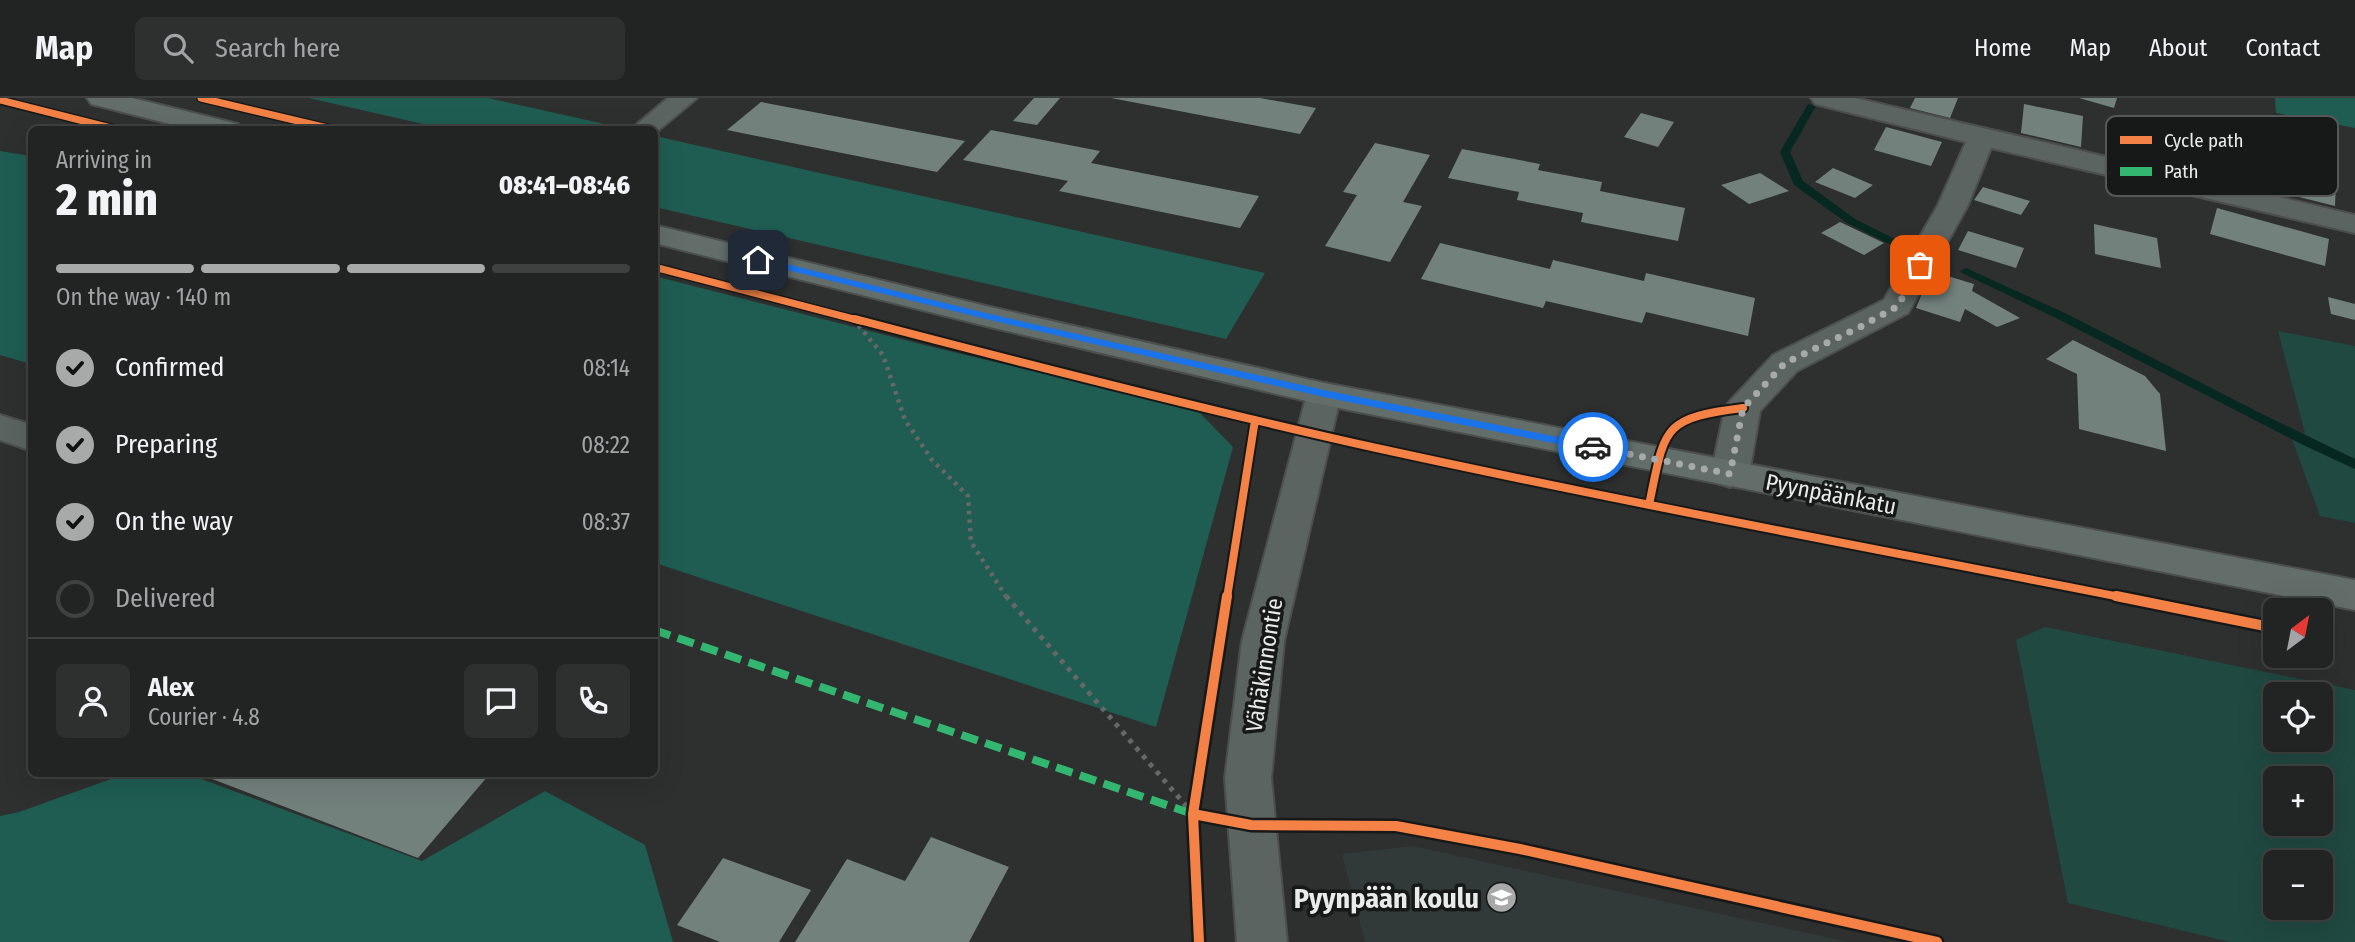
<!DOCTYPE html>
<meta charset="utf-8">
<style>
body{margin:0;font-family:"Fira Sans Condensed",sans-serif;background:#2e3030;color:#f1f3f6;height:100vh;display:flex;flex-direction:column;font-size:26px;white-space:nowrap}
*{box-sizing:border-box;margin:0}
p{font-size:23px;color:#a2a4a6}
.icon{flex:none;width:38px;height:38px;fill:none;stroke:currentColor;stroke-width:2;stroke-linecap:round;stroke-linejoin:round}
.map{position:relative;flex:1;overflow:hidden}
.drawer{position:absolute;left:28px;top:28px;width:630px;height:651px;display:flex;flex-direction:column;background:#222423;border-radius:10px;box-shadow:0 7px 28px #0002,0 0 0 2px #3f4141}
.drawer>*{flex:none}
.needle{width:46px;rotate:32deg}
.fabs{position:absolute;left:2263px;top:500px;display:grid;gap:14px}
.fabs a{display:grid;place-items:center;width:70px;height:70px;border-radius:10px;background:#222423;box-shadow:0 7px 28px #0002,0 0 0 2px #3f4141;font-size:35px}
.pin{position:absolute;display:grid;place-items:center;width:60px;height:60px;color:#fff;margin:-30px;border-radius:14px;box-shadow:0 4px 10px #0006}
.courier{position:absolute;display:grid;place-items:center;width:70px;height:70px;margin:-35px;border:5px solid #1a73e8;border-radius:50%;background:#fff;color:#222;box-shadow:0 2px 9px #0007}
.overview em{font-style:normal;font-weight:800}
.overview div{display:flex;flex-direction:column-reverse}
.overview{display:flex;align-items:center;justify-content:space-between;height:119px;padding:0 28px}
h1{font-size:46px;font-weight:800;line-height:52px}
.bar{display:grid;grid-template-columns:repeat(4,1fr);gap:10px 7px;align-content:center;height:84px;padding:0 28px}
.bar i{height:9px;border-radius:5px;background:#3f4141}
.bar .current{background:#a7aaa9}
.bar p{grid-column:span 4}
.line{display:flex;align-items:center;gap:18px;padding:0 28px;border-top:2px solid #3f4141}
.line div{flex:1}
.round{display:grid;place-items:center;flex:none;width:74px;height:74px;border-radius:10px;background:#2e3030}
ol{padding:0 28px;list-style:none}
li{display:flex;align-items:center;gap:21px;height:77px}
li p{margin-inline-start:auto}
li .icon{padding:7px;border-radius:50%;background:#a7aaa9;color:#111;stroke-width:4}
li:last-child{color:#a2a4a6}
li i{width:38px;height:38px;border:4px solid #3f4141;border-radius:50%}
header{display:flex;align-items:center;gap:42px;box-sizing:border-box;height:98px;padding:0 35px;background:#222423;border-bottom:2px solid #3f4141}
header strong{font-size:33px}
nav{display:flex;gap:38px;margin-inline-start:auto;font-size:24px}
.search{width:490px;height:63px;background:#2e3030;display:flex;align-items:center;gap:18px;box-sizing:border-box;padding:0 24px;border-radius:10px;color:#a2a4a6;font-size:26px}
.map>svg:first-child{display:block}
</style>
<header>
<strong>Map</strong>
<div class="search"><svg class="icon" aria-label="search" viewBox="0 0 24 24"><circle cx="10" cy="10" r="6"/><path d="M15 15l6 6"/></svg>Search here</div>
<nav><a>Home</a><a>Map</a><a>About</a><a>Contact</a></nav>
</header>
<div class="map">
<svg width="2355" height="844" viewBox="0 0 2355 844">
<rect width="100%" height="100%" fill="#2e302f"/>
<!-- built -->
<path fill="#313a38" d="M1413 748 1848 844H1365L1342 756Z"/>
<!-- green -->
<path fill="#204941" fill-rule="evenodd" d="M2278 233 2355 248V425L2320 418 2292 341 2305 335Z
M2045 529 2355 592V844H2230L2068 805 2016 542ZM2275 597H2320V642H2275ZM2275 681H2320V726H2275ZM2275 765H2320V810H2275Z"/>
<!-- forest -->
<path fill="#1f5d52" d="M309 0H488L627 31H445Z
M2275 0H2355V30L2276 15Z
M655 38 1265 175 1226 241 655 109Z
M0 53 31 58V266L0 257Z
M654 178 932 249 1197 312 1233 349 1156 629 655 465Z
M125 676H188L422 763 545 693 645 747 673 844H0V718L19 714Z"/>
<g fill="none" stroke-linecap="round" stroke-linejoin="round">
<!-- stream -->
<path fill="#062821" fill-rule="evenodd" d="M1808 6 1816 8 1790 54 1803 83 1855 121 1915 151V155H1907L1847 125 1794 87 1780 54Z
M1966 170 2069 217 2262 316 2355 361V371L2301 346 2060 222 1962 175 1960 173Z"/>
</g>
<!-- building -->
<path fill="#73817d" d="M1034 0H1060L1037 27 1013 23Z
M1111 0H1260L1316 10 1300 36Z
M1915 0H1958L1950 20 1910 10Z
M2079 0H2117L2114 10Z
M761 4 965 43 937 74 727 32Z
M2024 6 2083 18 2081 49 2021 35Z
M1641 15 1674 24 1658 49 1624 39Z
M1886 29 1942 44 1931 68 1874 52Z
M991 32 1100 53 1091 65 1259 98 1240 130 1059 93 1068 83 963 62Z
M1375 45 1430 57 1403 104 1422 108 1390 164 1325 148 1357 97 1343 94Z
M2192 46 2336 82 2335 108 2188 71Z
M1462 51 1540 66 1538 72 1602 84 1600 93 1685 110 1678 143 1581 124 1583 115 1517 102 1519 94 1448 80Z
M1833 70 1873 87 1855 100 1815 84Z
M1760 75 1789 93 1749 106 1721 87Z
M1983 89 2030 103 2021 117 1974 102Z
M2217 110 2329 141 2325 168 2210 136Z
M1840 124 1884 145 1864 157 1821 135Z
M2094 126 2157 140 2161 170 2095 156Z
M1968 133 2024 150 2016 170 1958 152Z
M1440 145 1550 171 1553 162 1644 183 1646 175 1755 200 1748 238 1646 214 1642 225 1546 203 1543 210 1421 181Z
M1931 173 1974 186 1972 193 2020 220 1997 229 1965 211 1960 224 1916 210Z
M2328 199 2355 206V222L2331 216Z
M2073 242 2145 278 2160 296 2166 353 2079 331 2077 276 2046 261Z
M199 676H481L488 678 418 760Z
M931 739 1009 769 969 844H795L847 761 905 783Z
M723 760 811 792 779 844H720L677 827Z"/>
<g fill="none" stroke-linecap="round" stroke-linejoin="round">
<defs>
<path id="minor" d="M668 0H697L654 36V32H630Z
M1811 0H1855L2355 117V135L1991 50 1968 107 1908 215 1797 273 1760 313 1749 376 1743 385 1730 389 1717 385 1711 376 1725 310 1731 302 1773 257 1884 202 1938 107 1966 44 1815 6Z
M1324 285 1336 288 1341 296 1284 543 1271 680 1287 844H1237L1225 680 1242 543 1307 296 1312 288Z
M0 317 32 327V353L0 342Z"/>
<path id="major" d="M87 0H132L238 26 241 32H194L91 6Z
M654 127 990 209 1324 285 2355 482V512L1324 307 990 229 654 145Z"/>
</defs>
<!-- minor casing -->
<use href="#minor" stroke="#4c4e4d" stroke-width="4"/>
<!-- major casing -->
<use href="#major" stroke="#4c4e4d" stroke-width="4"/>
<!-- path-far2 -->
<path stroke="#646867" stroke-width="3.5" stroke-dasharray="2.5 4.5" stroke-linecap="butt" d="M852 220 854 223"/>
<!-- path-far1 -->
<path stroke="#646867" stroke-width="4.5" stroke-dasharray="3.5 5" stroke-linecap="butt" d="M853 221 883 257 905 322 932 362 968 398 971 444 1007 500"/>
<!-- path -->
<path stroke="#646867" stroke-width="5" stroke-dasharray="4.5 6" stroke-linecap="butt" d="M1006 498 1193 716"/>
<!-- minor -->
<use href="#minor" fill="#5b6461" fill-rule="evenodd"/>
<!-- major -->
<use href="#major" fill="#636e6b" fill-rule="evenodd"/>
<!-- quiet -->
<path stroke="#33b770" stroke-width="8" stroke-dasharray="17 8" stroke-linecap="butt" d="M654 532 1193 716"/>
<defs>
<path id="cycleway-far2" d="M201 0 336 32
M0 2 119 32
M654 169 861 223"/>
<path id="cycleway-far1" d="M855 221C1030 267 1205 312 1381 351 1628 405 1877 451 2125 500
M1649 407C1665 330 1661 320 1743 310
M1227 500 1255 322"/>
<path id="cycleway" d="M2116 498 2275 530
M1193 716 1251 727 1396 728 1520 751 1937 844
M1199 844 1193 716 1227 498"/>
</defs>
<!-- cycleway-far2 casing -->
<use href="#cycleway-far2" stroke="#171818" stroke-width="10"/>
<!-- cycleway-far1 casing -->
<use href="#cycleway-far1" stroke="#171818" stroke-width="12"/>
<!-- cycleway casing -->
<use href="#cycleway" stroke="#171818" stroke-width="15"/>
<!-- cycleway-far2 -->
<use href="#cycleway-far2" stroke="#f48246" stroke-width="7"/>
<!-- cycleway-far1 -->
<use href="#cycleway-far1" stroke="#f48246" stroke-width="8"/>
<!-- cycleway -->
<use href="#cycleway" stroke="#f48246" stroke-width="10"/>
</g>
<!-- route -->
<path fill="#1a73e8" d="M758 159 990 216 1324 292 1593 346 1599 349 1593 353 1324 299 990 222 755 164V160Z"/>
<g fill="none" stroke-linecap="round" stroke-linejoin="round">
<!-- done -->
<path stroke="#a7aaa9" stroke-width="7" stroke-dasharray="0 12.6" d="M1593 349 1730 376 1743 310 1785 265 1860 229 1898 208 1920 167"/>
</g>
<!-- icons -->
<defs>
<symbol id="school-disc" viewBox="-11 -11 22 22"><circle r="9.5" fill="#a7aaa9" stroke="#171818"/><path d="M0-5L7-2L0 1L-7-2ZM-4 1L0 2.5L4 1V4Q0 6-4 4Z" fill="#fff"/></symbol>
</defs>
<g fill-rule="evenodd">
<use href="#school-disc" x="1484" y="782" width="35" height="35"/>
</g>
<g text-anchor="middle" dominant-baseline="central" stroke-width="7" stroke-linejoin="round" paint-order="stroke">
<!-- street labels -->
<g font-size="23" fill="#e8ebea" stroke="#171818">
<text transform="translate(1831 396) rotate(11)">Pyynpäänkatu</text>
<text transform="translate(1264 567) rotate(-81)">Vähäkinnontie</text>
</g>
<!-- near-poi labels -->
<g font-size="28" font-weight="bold" fill="#e8ebea" stroke="#171818" text-anchor="end">
<text x="1479" y="800">Pyynpään koulu</text>
</g>
</g>
<!-- legend -->
<rect x="2106" y="18" width="232" height="80" rx="10" fill="#171818" stroke="#565757" stroke-width="2"/>
<rect x="2120" y="38" width="32" height="8" fill="#f48246"/>
<rect x="2120" y="69" width="32" height="9" fill="#33b770"/>
<g font-size="19" fill="#e8ebea">
<text x="2164" y="49">Cycle path</text>
<text x="2164" y="80">Path</text>
</g>
</svg>
<div class="fabs">
<a><svg class="needle" viewBox="-14 -14 28 28"><path d="M0-13l5 13h-10z" fill="#e53935"/><path d="M0 13l5-13h-10z" fill="#a2a4a6"/></svg></a>
<a><svg class="icon" aria-label="locate" viewBox="0 0 24 24"><circle cx="12" cy="12" r="6"/><path d="M12 2v4M12 18v4M2 12h4M18 12h4"/></svg></a>
<a>+</a>
<a>−</a>
</div>
<div class="pin" style="left:1920px;top:167px;background:#ea580c"><svg class="icon" aria-label="bag" viewBox="0 0 24 24"><path d="M5 8h14l-1 12H6zM9 8a3 3 0 0 1 6 0"/></svg></div>
<div class="pin" style="left:758px;top:162px;background:#1f2937"><svg class="icon" aria-label="home" viewBox="0 0 24 24"><path d="M3 11l9-7 9 7M6 9v11h12V9"/></svg></div>
<div class="courier" style="left:1593px;top:349px"><svg class="icon" aria-label="car" viewBox="0 0 24 24"><path d="M5 17H2v-5l4-1 3-4h7l3 4 3 1v5h-3M9 17h6M6 11h13"/><circle cx="7" cy="17" r="2"/><circle cx="17" cy="17" r="2"/></svg></div>
<section class="drawer">
<div class="overview"><div><h1>2 min</h1><p>Arriving in</p></div><em>08:41–08:46</em></div>
<div class="bar"><i class="current"></i><i class="current"></i><i class="current"></i><i></i><p>On the way · 140 m</p></div>
<ol>
<li><svg class="icon" aria-label="check" viewBox="0 0 24 24"><path d="M5 12l5 5 9-10"/></svg>Confirmed<p>08:14</p></li>
<li><svg class="icon" aria-label="check" viewBox="0 0 24 24"><path d="M5 12l5 5 9-10"/></svg>Preparing<p>08:22</p></li>
<li><svg class="icon" aria-label="check" viewBox="0 0 24 24"><path d="M5 12l5 5 9-10"/></svg>On the way<p>08:37</p></li>
<li><i></i>Delivered</li>
</ol>
<div class="line" style="height:126px"><a class="round"><svg class="icon" aria-label="person" viewBox="0 0 24 24"><circle cx="12" cy="8" r="4"/><path d="M4 21q1-7 8-7t8 7"/></svg></a><div><b>Alex</b><p>Courier · 4.8</p></div><a class="round"><svg class="icon" aria-label="chat" viewBox="0 0 24 24"><path d="M4 5h16v11H9l-5 4z"/></svg></a><a class="round"><svg class="icon" aria-label="phone" viewBox="0 0 24 24"><path d="M5 4h4l2 5-3 2q2 4 5 5l2-3 5 2v4C11 20 4 13 5 4z"/></svg></a></div>
</section>
</div>
